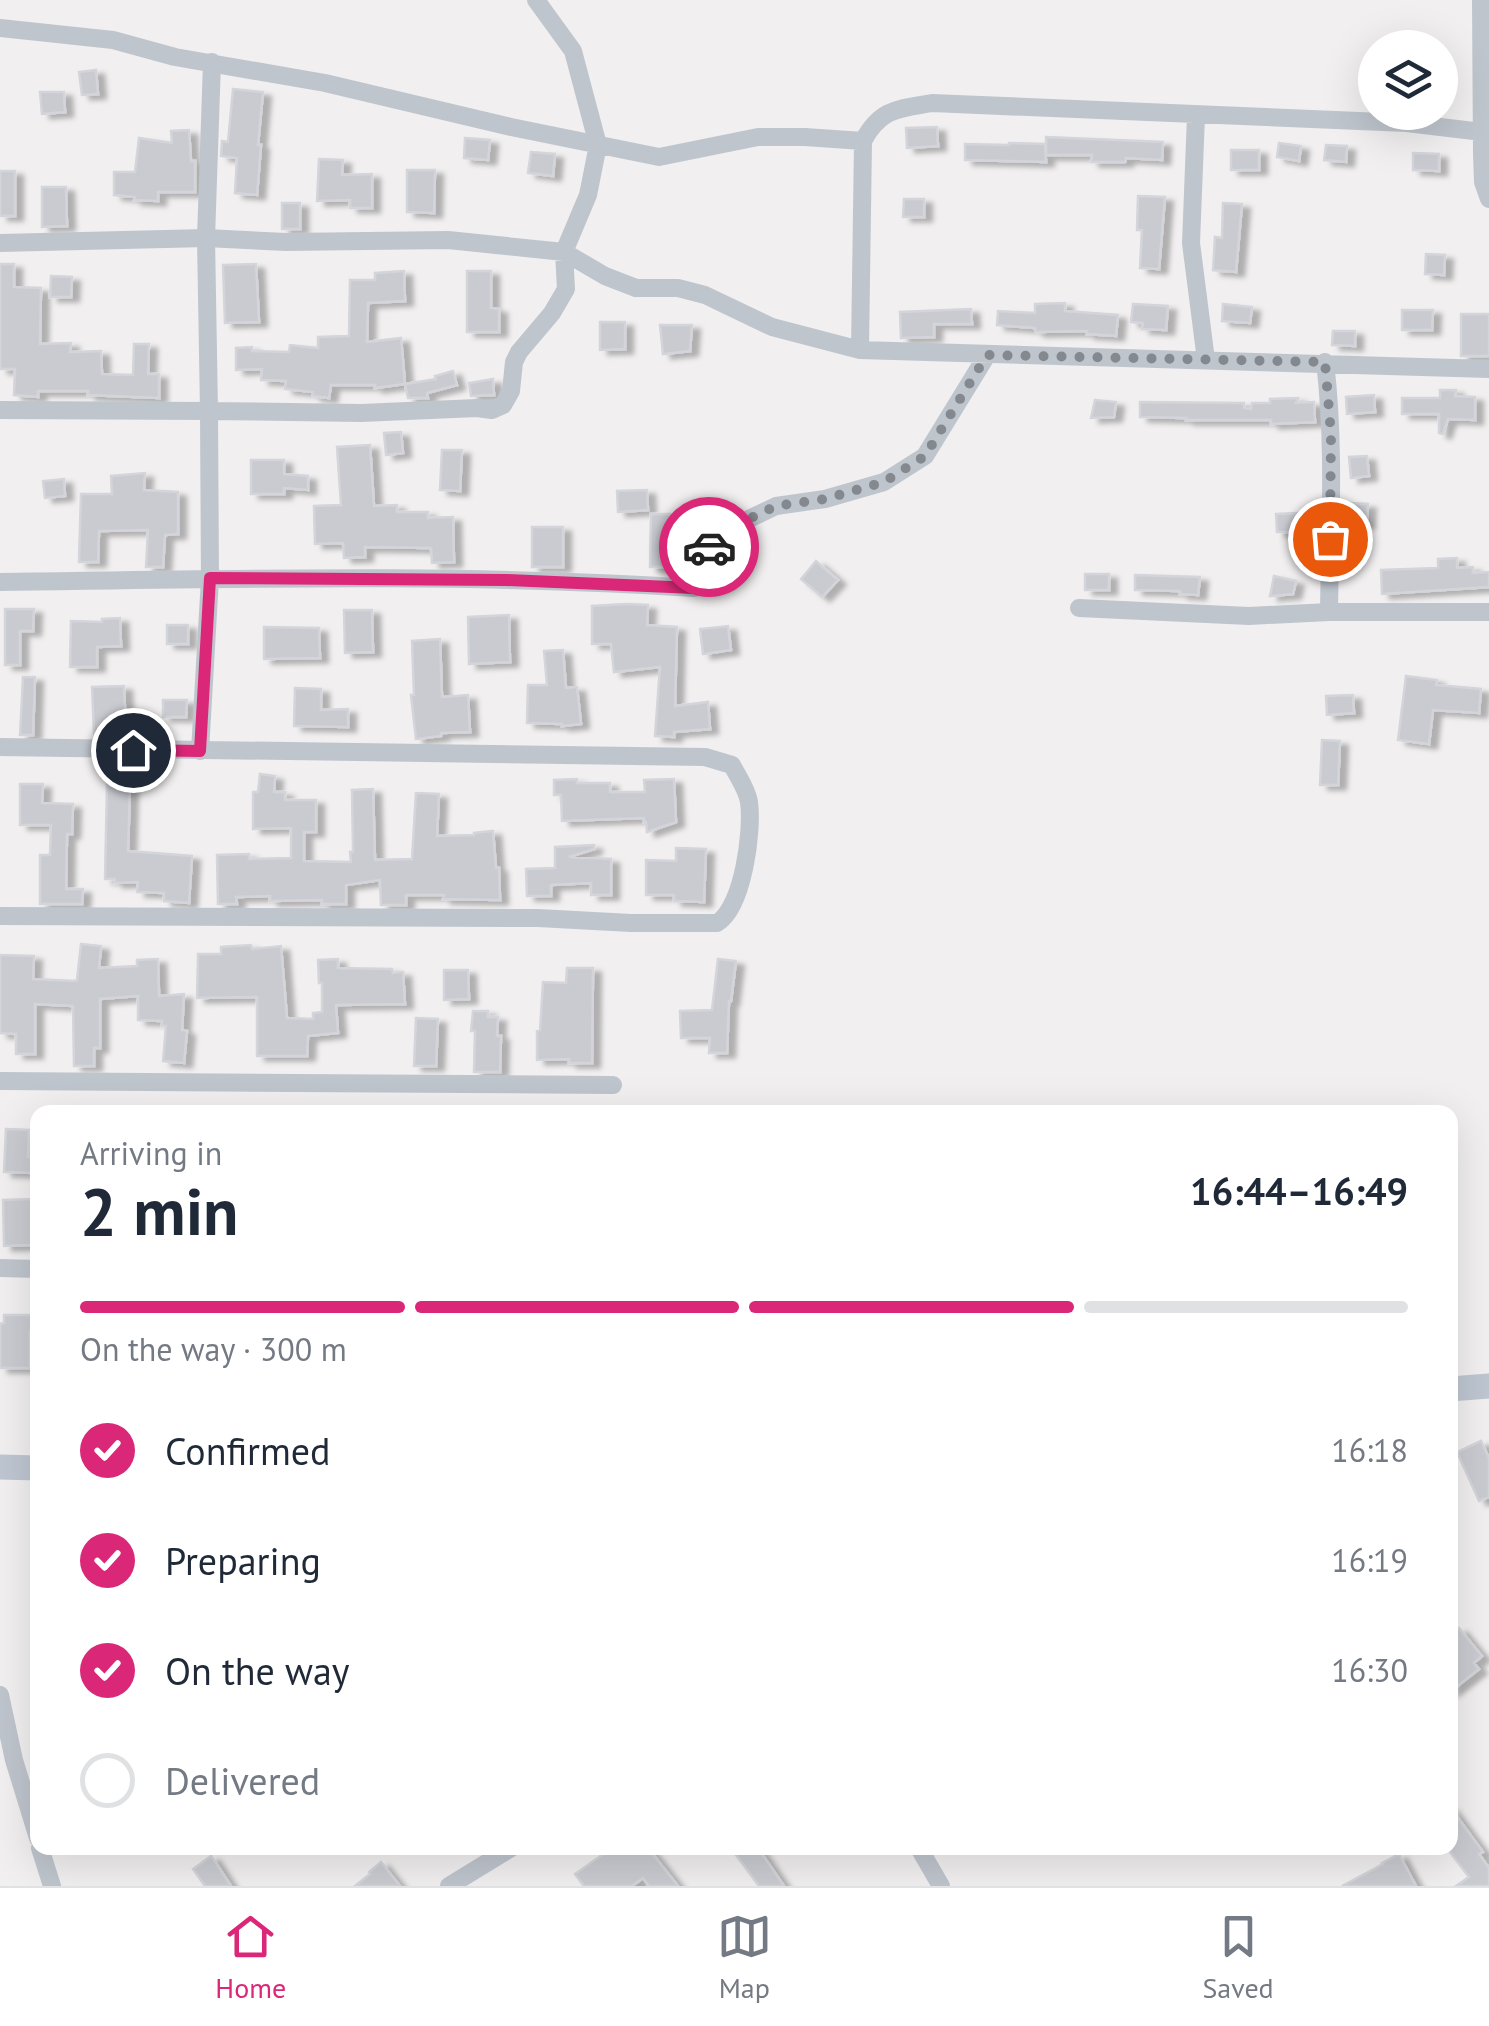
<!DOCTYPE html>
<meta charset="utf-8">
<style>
body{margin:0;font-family:"PT Sans",sans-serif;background:#f2f2f3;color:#1f2937;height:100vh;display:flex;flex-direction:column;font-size:38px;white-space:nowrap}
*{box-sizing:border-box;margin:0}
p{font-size:32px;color:#747a83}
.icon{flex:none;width:55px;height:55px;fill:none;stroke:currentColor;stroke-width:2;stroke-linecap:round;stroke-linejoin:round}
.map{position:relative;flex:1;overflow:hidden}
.sheet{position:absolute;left:30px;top:1105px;width:1428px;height:750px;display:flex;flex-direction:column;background:#fff;border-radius:20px;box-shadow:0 10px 40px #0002}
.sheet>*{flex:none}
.fabs{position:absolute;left:1358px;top:30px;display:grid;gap:20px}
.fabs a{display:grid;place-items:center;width:100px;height:100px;border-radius:50%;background:#fff;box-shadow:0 10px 40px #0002;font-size:50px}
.pin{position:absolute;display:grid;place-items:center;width:85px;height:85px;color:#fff;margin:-42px;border:5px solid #fff;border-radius:50%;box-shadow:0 2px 10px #0007}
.courier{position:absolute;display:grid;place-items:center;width:100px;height:100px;margin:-50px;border:8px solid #db2777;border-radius:50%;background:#fff;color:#222;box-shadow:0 2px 12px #0007}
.head em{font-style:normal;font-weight:700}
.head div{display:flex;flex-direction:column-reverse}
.head{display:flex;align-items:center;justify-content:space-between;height:170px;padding:0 50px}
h1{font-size:65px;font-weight:700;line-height:75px}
.bar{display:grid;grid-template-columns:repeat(4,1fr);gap:15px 10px;align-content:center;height:120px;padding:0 50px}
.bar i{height:12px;border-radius:8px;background:#e0e1e3}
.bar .selected{background:#db2777}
.bar p{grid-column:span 4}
ol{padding:0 50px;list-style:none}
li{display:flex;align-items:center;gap:30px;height:110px}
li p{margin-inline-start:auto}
li .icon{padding:10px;border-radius:50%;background:#db2777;color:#fff;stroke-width:4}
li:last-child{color:#747a83}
li i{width:55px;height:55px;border:5px solid #e0e1e3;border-radius:50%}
.tabs{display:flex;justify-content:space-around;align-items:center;height:140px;border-top:2px solid #e0e1e3;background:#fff;font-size:28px;color:#747a83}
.tabs a{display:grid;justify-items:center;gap:5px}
.tabs .selected{color:#db2777}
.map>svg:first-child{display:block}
</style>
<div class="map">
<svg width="1489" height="1886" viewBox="0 0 1489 1886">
<defs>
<filter id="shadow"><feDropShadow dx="8" dy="4.5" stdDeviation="2.5" flood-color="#0004"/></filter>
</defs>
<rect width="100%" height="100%" fill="#f1efef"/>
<!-- building -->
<path fill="#c9cbd1" stroke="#d4d5da" stroke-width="2.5" filter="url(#shadow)" d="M96 70 98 94 82 95 79 72Z
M233 89 263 92 258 145H261L257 195 235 193 237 158 221 156 222 141 228 142Z
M40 92H64L65 112 42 114Z
M937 127 938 146 907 148 906 128Z
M189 130 191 161H195V192H158V201L134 200 135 197 114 195V172H135L139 138 172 143 171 131Z
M1046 137 1163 142 1162 160 1126 158 1125 162H1091L1092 155H1046Z
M465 138 490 140 488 160 464 158Z
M1009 143 1045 144 1046 162 965 160V144L1009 145Z
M1279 143 1301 146 1299 161 1277 157Z
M1326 145 1347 146 1346 162 1324 160Z
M1231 150H1259V170H1231Z
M531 152 555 154 553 176 528 173Z
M1413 153 1439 154V171L1413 170Z
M319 159 343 160 342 175 372 174V208H350V200L317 201Z
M407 170H435L434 213 407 212Z
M0 171H15V216H0Z
M42 187H66L67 226 42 227Z
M1138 196 1165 197 1159 269 1140 268 1142 230H1137Z
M904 199H924V217H903Z
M282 203H300V229H282Z
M1223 203 1242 204 1236 272 1213 270 1215 237 1222 238Z
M1426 254 1445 255 1444 275 1425 274Z
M0 264H14V287L41 288 40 344 71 343 70 352 101 351 102 374 133 375 134 344H149L148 374H159V398L88 395V391H38V397L14 395 15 369H0Z
M256 264 259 322 225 323 223 265Z
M404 271 405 301 368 303 367 342 401 338 405 384 375 388V385H331L329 398 313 396V392L285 389 286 381 261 380 262 369 236 370V348L252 347V351L289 352 290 345 318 348V337L349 336 350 280H375V273Z
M467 271H491V308L499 309V332H467Z
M51 276 72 277 71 297H50Z
M1065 303V311L1118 315 1116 336 1087 334V331L1036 332 1035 328 997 325 998 311 1035 313V304Z
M1133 304 1168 306 1166 330 1142 329 1143 323 1131 322Z
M1223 304 1252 307 1250 323 1222 321Z
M971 309 972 324H934V337L901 338 900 312Z
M1402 310H1433L1432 330H1402Z
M1461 314H1489V356H1461Z
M600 322H625V349L600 350Z
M660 325H692L690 351 663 354Z
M1333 331H1355V346L1332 345Z
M453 371 457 385 427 393 428 398H408L405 384 436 379 435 376Z
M493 379 494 395 471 396 469 383Z
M1440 390H1456L1455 396 1475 397V420L1448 419 1443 434 1439 433V414H1402V398H1440Z
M1374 395 1375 412 1347 414 1346 397Z
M1298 398 1296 403 1314 402 1315 422 1271 424V420H1186V418L1140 417V402L1244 403V408L1251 409 1252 403H1270V399Z
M1095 400 1116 402 1114 417 1091 418Z
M401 432 403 453 386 455 384 433Z
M370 445 374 506 397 505V512H428V518L453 517 454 562 432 563 431 548 365 547V557L344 558 343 543 315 544 314 506 341 505 337 447Z
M442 450H462L460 491 440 490Z
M1367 456 1369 476 1351 478 1349 457Z
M251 460H284V474L308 476V490L284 488V494H251Z
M145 473 144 490 178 492V534L165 535 163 567H146L148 530 99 531 98 562H79L81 494H112L111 476Z
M64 479 65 496 45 498 43 481Z
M647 490 648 510 618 512 617 491Z
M1349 503 1368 504 1367 524 1348 523Z
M1298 513V532H1277L1276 514Z
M651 514H670L668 567H650Z
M532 527H563V567H532Z
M1457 558V568L1473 567V573L1489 572V587L1382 594 1381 570 1438 568V559Z
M816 561 838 580 822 597 801 579Z
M1085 574H1109V590H1085Z
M1135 575 1200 577 1198 595 1180 594V591L1135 590Z
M1274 576 1296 581 1293 594 1270 596Z
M627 604 648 605 647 625 677 627 675 706 708 702 710 729 674 732V737L655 736 660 667 614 672 611 644H592V606Z
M5 609H34L33 631H20V665H5Z
M344 610H372L373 652 345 653Z
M509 615 510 662 469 664 468 617Z
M120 618 121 646 97 647V667H70L71 621 102 622V619Z
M167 625H188V644H167Z
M728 626 731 650 703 654 700 629Z
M264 627 319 628 320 658 264 659Z
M440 639 442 697 468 695 470 732 441 733V736L416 739 411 695H414L412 641Z
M563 650 566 688 577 687 581 724 562 726V724L527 723 528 685H547L544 651Z
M1406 676 1437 680 1436 685 1481 689 1479 713 1433 710 1429 744 1398 740Z
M23 677H35L33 735H20Z
M124 686 126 733 94 734 92 687Z
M295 688 321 689V710L348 709V727L294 726Z
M1353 695 1354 713 1327 715 1326 696Z
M163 700H187L186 717H163Z
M1322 740 1340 741 1338 785H1320Z
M260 774 275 776 274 792H285V800H316V832H304V861L351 862 350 852H353L352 790 373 789 375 860 412 859 416 793 439 794 437 836 474 835V833L493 831 496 868H499L500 900 443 899 444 895H406V905H381L380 880 346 885V904H322V900L270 901V896L236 897 237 904H218L217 855 249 854V859L291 858V828L253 829V792H258Z
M577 779V783H610V792H645L644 780 674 779 676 822 647 832 646 822H644V818L562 821 561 795H554V780Z
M20 784H43L42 803 73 804 72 834H67L66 889H83L82 904H40V855H50L51 825H20Z
M107 785 130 786 128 851 192 856 189 903 164 901V893L137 892 138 882 115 883V879H105Z
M594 845V849L569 857 611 859V895H591V883L551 885V896H527L526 869 555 868V847Z
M676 848 706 849 704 902 674 901V895H646V860L676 861Z
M81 944 101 946 99 968 137 966V960L158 959 159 996 184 994 182 1030 187 1031 184 1063 163 1061 166 1026H162V1021L138 1020V996L100 999V1048H94V1066H74L73 1006 35 1004V1054H16V1034L0 1033V955L34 956 33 979 74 981 77 980Z
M251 945 252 949 281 946 287 1018 313 1019V1013L322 1012V983H319L318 960 338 959V968L392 969 393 973 403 972 405 1004 336 1005 338 1033 308 1036 307 1056H257V997L197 998 198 954H221V947Z
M718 959 736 961 731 1001H729L727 1053H709L710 1038H681L680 1011 712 1010Z
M567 968H593L592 1063H569V1059L537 1060V1031L540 1030 543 982 566 983Z
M444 970H468L469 999 444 1000Z
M473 1011H488V1017H498L497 1036H501L500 1072H474L475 1031H471Z
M416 1018 438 1019 436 1066H414Z
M6 1129 29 1130 28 1157H35L34 1173 4 1172Z
M32 1199V1245L4 1246 3 1200Z
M4 1315H38V1332L30 1331V1368H0V1324L4 1323Z
M1481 1441 1489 1458V1497L1479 1501 1457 1452Z
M1459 1628 1482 1656 1474 1663 1479 1669 1450 1692V1634Z
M1450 1807 1483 1852 1479 1854 1489 1868V1886H1456L1469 1877 1447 1848H1450Z
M612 1848H648L678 1886H649L643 1878 632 1886H584L575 1874Z
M731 1848H758L784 1886H759Z
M1399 1854 1416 1886H1342L1383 1864 1382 1863Z
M211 1856 216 1863 231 1886H205L193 1869Z
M381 1862 400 1886H355L370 1874 369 1872Z"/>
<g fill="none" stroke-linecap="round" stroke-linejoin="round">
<!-- street -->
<path stroke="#bfc5cd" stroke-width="18" d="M1481 0 1482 154 1483 182 1489 199
M0 28 113 40 175 57 325 83 511 127 659 157 758 137H805L863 141C881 108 898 109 932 103L1407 123 1482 132
M212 62 206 238 209 411 361 413 477 408 492 410 503 405 511 391 514 362 519 352 552 313 566 289 564 252 588 195 598 145 573 51 536 0
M1196 116 1191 243 1206 360
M0 243 206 238 286 242 448 240 564 252 605 276 636 288H678L705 295 772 327 860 350 1489 369
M860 350 863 141
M1325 362C1335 445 1330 529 1329 612
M0 410 209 411 210 578 200 751
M0 582C231 579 463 573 694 588L710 544 726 530 776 506 825 499 884 482 925 456 987 355
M1079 608 1249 616 1329 612H1489
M0 747 705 757 732 765C738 777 747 789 749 802 753 831 743 908 717 923H631L538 918 0 916
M0 1081 613 1085
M0 1268 38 1269
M0 1695 14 1760 38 1838
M40 1848 52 1886
M919 1848 941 1886
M449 1886 511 1848"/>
<!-- secondary -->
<path stroke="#bec6d1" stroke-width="25" d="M1450 1389 1489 1386
M0 1467 38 1468"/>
</g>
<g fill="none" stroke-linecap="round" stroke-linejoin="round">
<!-- done -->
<path stroke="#84888f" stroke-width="10" stroke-dasharray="0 18" d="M709 547 726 530 776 506 825 499 884 482 925 456 987 355 1325 362 1331 434 1330 539"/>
<!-- route -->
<path stroke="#db2777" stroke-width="12" d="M133 750 200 751 210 578 506 580 694 588 709 547"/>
</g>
</svg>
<div class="fabs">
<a><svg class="icon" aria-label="layers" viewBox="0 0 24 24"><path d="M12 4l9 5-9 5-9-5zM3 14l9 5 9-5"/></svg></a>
</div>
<div class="pin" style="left:1330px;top:539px;background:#ea580c"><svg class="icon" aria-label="bag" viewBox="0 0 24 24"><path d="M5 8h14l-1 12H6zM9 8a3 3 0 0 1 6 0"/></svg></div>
<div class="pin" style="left:133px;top:750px;background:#1f2937"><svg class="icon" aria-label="home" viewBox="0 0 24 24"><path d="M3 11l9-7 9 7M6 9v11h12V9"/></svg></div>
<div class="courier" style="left:709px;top:547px"><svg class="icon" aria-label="car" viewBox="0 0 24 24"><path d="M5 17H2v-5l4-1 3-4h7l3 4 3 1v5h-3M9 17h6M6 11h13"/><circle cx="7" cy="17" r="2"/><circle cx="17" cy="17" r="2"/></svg></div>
<section class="sheet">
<div class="head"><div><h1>2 min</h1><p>Arriving in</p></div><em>16:44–16:49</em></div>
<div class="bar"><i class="selected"></i><i class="selected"></i><i class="selected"></i><i></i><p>On the way · 300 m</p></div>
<ol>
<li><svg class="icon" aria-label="check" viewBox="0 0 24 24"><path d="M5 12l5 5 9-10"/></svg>Confirmed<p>16:18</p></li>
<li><svg class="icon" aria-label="check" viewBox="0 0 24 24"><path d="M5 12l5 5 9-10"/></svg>Preparing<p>16:19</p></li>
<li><svg class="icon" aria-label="check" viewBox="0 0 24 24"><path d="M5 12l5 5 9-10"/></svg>On the way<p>16:30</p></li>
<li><i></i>Delivered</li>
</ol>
</section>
</div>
<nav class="tabs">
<a class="selected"><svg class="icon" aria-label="home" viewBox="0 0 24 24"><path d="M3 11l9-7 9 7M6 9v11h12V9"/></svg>Home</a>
<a><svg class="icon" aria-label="map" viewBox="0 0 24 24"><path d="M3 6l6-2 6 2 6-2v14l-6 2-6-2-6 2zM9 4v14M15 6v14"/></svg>Map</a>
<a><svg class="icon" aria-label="saved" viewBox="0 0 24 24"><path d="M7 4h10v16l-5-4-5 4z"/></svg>Saved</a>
</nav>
